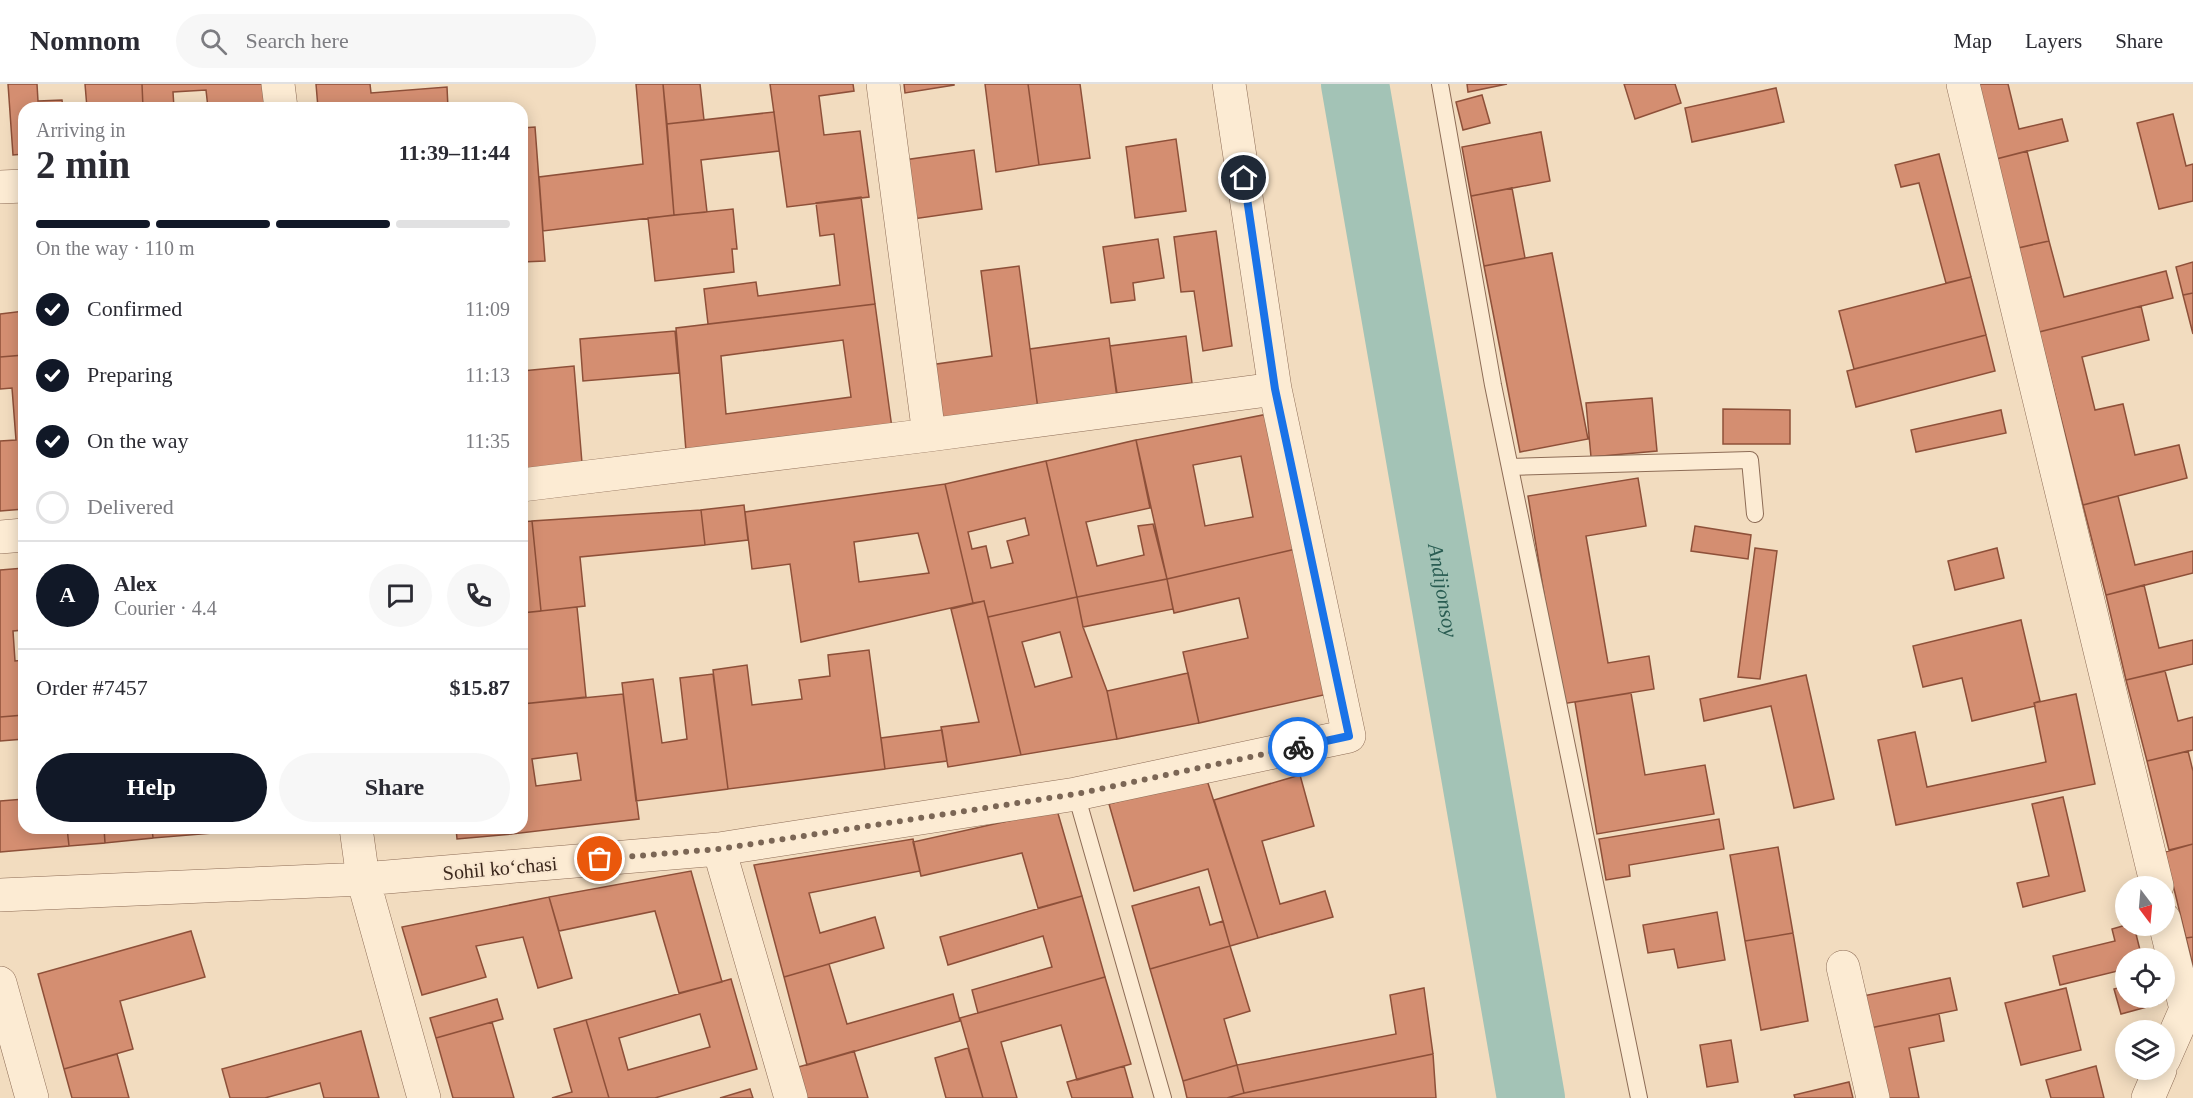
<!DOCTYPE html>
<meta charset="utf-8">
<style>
body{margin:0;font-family:"Times New Roman",serif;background:#f7f7f7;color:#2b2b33;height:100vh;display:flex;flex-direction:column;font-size:22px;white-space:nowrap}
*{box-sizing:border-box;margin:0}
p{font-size:20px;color:#7c7c81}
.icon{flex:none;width:33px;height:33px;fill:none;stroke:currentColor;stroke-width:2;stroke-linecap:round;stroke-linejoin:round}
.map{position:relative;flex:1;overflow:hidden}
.sheet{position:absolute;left:18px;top:18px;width:510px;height:732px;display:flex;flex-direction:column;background:#fff;border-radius:18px;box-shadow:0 3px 15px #0003}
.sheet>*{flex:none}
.needle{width:39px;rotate:164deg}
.buttons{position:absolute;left:2115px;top:792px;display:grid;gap:12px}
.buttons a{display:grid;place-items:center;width:60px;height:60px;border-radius:50%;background:#fff;box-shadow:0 3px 15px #0003;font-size:30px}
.pin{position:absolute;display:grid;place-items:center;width:51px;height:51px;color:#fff;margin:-26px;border:3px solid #fff;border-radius:50%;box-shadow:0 2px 6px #0007}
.courier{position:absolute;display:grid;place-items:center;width:60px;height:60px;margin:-30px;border:4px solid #1a73e8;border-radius:50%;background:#fff;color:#222;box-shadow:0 2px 8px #0007}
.head em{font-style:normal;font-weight:600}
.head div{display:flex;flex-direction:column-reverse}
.head{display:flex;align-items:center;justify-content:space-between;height:102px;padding:0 18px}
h1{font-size:39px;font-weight:600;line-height:45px}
.bar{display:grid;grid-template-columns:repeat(4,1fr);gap:9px 6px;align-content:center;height:72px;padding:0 18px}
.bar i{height:8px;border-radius:4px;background:#e1e1e2}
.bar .selected{background:#111827}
.bar p{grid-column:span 4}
.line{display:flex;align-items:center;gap:15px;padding:0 18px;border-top:2px solid #e1e1e2}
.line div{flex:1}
.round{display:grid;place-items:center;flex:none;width:63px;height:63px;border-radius:32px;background:#f7f7f7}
ol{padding:0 18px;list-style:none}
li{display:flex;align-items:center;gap:18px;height:66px}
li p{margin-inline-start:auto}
li .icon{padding:6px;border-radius:50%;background:#111827;color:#fff;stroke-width:4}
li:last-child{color:#7c7c81}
li i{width:33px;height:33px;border:3px solid #e1e1e2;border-radius:50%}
.cta{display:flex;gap:12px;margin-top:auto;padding:12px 18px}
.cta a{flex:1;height:69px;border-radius:36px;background:#111827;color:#fff;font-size:24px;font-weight:600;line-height:69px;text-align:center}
.cta a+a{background:#f7f7f7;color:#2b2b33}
header{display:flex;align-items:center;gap:36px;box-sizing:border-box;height:84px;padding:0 30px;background:#fff;border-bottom:2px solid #e1e1e2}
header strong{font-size:28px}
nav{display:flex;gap:33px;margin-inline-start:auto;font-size:21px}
.search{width:420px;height:54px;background:#f7f7f7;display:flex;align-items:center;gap:15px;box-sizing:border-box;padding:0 21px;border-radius:33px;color:#7c7c81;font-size:22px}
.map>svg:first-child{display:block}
</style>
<header>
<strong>Nomnom</strong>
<div class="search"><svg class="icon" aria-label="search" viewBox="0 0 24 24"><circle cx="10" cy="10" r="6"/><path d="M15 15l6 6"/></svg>Search here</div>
<nav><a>Map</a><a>Layers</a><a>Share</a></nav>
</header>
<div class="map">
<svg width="2193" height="1014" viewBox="0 0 2193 1014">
<rect width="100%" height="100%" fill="#f2dcbf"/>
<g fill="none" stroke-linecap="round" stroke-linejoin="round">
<!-- river -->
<path stroke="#a3c3b6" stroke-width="68" id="s1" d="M1355 0 1531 1014"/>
</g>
<!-- building -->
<path fill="#d48e71" stroke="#8e5039" stroke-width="1.5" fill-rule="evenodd" d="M8 0H37L38 17 62 16 63 24H24V70L13 71Z
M85 0H142L143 24H87Z
M142 0H265L267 24H208L206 6 173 8 174 24H143Z
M316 0H370L371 9 447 3 448 24H318Z
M636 0H663L674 131 543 147 539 93 643 80Z
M663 0H700L704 36 667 40Z
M770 0H853L854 7 819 12 824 51 860 47 869 113 787 123Z
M904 0H954V1L905 9Z
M985 0H1028L1039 81 996 88Z
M1028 0H1080L1090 74 1039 81Z
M1467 0H1507L1468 8Z
M1624 0H1675L1681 19 1635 35Z
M1977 0H2008L2019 45 2062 35 2068 57 1996 75Z
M1776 4 1784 38 1692 58 1685 24Z
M1482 11 1490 39 1463 46 1456 18Z
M774 28 779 67 701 76 707 128 674 131 667 40Z
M2173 30 2186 82 2193 80V117L2159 125 2137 39Z
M535 43 545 177 522 178V44Z
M1541 48 1550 97 1471 112 1462 63Z
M1176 55 1186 127 1135 134 1126 63Z
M974 66 982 125 913 135 904 76Z
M2027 67 2049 157 2018 164 1996 75Z
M1939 70 1971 193 1946 199 1919 99 1901 103 1895 81Z
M1512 104 1525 174 1484 182 1471 112Z
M861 113 875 220 708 240 704 205 756 198 758 212 840 201 834 150 820 152 816 119Z
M733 125 737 165H732L734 188 655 197 648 134Z
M1216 147 1232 262 1203 267 1194 207 1181 208 1174 153Z
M1158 155 1164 194 1133 199 1135 216 1111 219 1103 163Z
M2049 157 2064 213 2166 187 2173 214 2039 248 2018 164Z
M1552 169 1588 355 1520 368 1484 182Z
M2193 178V209L2183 211 2176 183Z
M1019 182 1038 325 937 339 930 281 992 272 981 187Z
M1971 193 1986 251 1854 285 1839 227Z
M2193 209V250L2183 211Z
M875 220 892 344 686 367 676 244ZM843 256 851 313 726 330 721 272Z
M2141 222 2149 256 2082 273 2095 326 2123 320 2135 371 2179 361 2187 394 2083 421 2039 248Z
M24 227V271L0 273V230Z
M675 247 679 289 583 297 580 255Z
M1986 251 1995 287 1856 323 1847 287Z
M1186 252 1192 299 1117 309 1110 262Z
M1109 254 1117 314 1038 325 1030 265Z
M24 271V425L0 427V357L16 356 12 304 0 305V273Z
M574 282 582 379 522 385V287Z
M1652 314 1657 367 1591 373 1586 319Z
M1723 325 1790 326V360H1723Z
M2001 326 2006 349 1916 368 1911 346Z
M1268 330 1296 465 1167 495 1136 356ZM1241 372 1253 433 1205 442 1193 381Z
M1136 356 1150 424 1086 438 1097 482 1144 471 1138 442 1153 440 1167 495 1077 513 1046 377Z
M1046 377 1077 513 988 533 984 517 973 519 945 400ZM1025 434 1029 451 1007 457 1013 479 991 484 986 462 972 465 968 448Z
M1638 394 1646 442 1586 452 1608 579 1649 572 1654 605 1562 620 1528 412Z
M945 400 973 519 801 558 790 480 752 485 745 428ZM918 449 929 489 859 498 854 458Z
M2118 412 2135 481 2193 467V489L2106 511 2083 421Z
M744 421 748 456 705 461 701 426Z
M701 426 705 461 580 473 585 522 541 527 532 437Z
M532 437 541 527 522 529V438Z
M1695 442 1751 451 1748 475 1691 467Z
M1755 464 1777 467 1760 595 1738 593Z
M1997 464 2004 494 1955 506 1948 477Z
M1296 465 1328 610 1199 639 1183 568 1248 554 1239 514 1174 529 1167 495Z
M24 484V546L13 547 15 577 24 576V631L0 633V486Z
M1167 495 1173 525 1083 543 1077 513Z
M2144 501 2159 564 2193 556V580L2126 596 2106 511Z
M1077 513 1083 543 1107 607 1117 655 1021 671 988 533ZM1060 548 1072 593 1035 603 1022 558Z
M984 517 1021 671 948 683 941 643 979 638 951 525Z
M577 523 586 613 522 620V529Z
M2021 536 2040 617 2034 619 2035 622 1972 637 1962 594 1923 603 1913 562Z
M869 566 885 685 728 705 713 586 747 581 752 621 802 615 799 596 830 592 828 571Z
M2165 587 2178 637 2193 633V666L2147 677 2126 596Z
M1188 589 1199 639 1117 655 1107 607Z
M713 590 728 705 636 717 622 599 653 595 662 659 687 655 680 594Z
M1806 591 1834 715 1794 724 1771 622 1704 637 1700 615Z
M1631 609 1645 691 1705 681 1714 730 1597 750 1575 618Z
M623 610 639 735 512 750 511 744H522V620ZM577 669 581 696 536 702 532 675Z
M2076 610 2095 700 1896 741 1878 656 1915 648 1927 703 2046 678 2034 619Z
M24 631V655L0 657V633Z
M942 646 947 677 885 685 881 654Z
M2188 667 2193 687V760L2169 766 2147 677Z
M1300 691 1314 742 1262 757 1280 820 1325 807 1333 833 1258 854 1214 716Z
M1206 693 1258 854 1230 862 1208 785 1134 807 1109 720Z
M2063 713 2085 807 2023 823 2017 799 2049 792 2032 720Z
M24 715V744H67L69 762 0 768V717Z
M1057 726 1082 812 1038 824 1022 769 921 792 913 758Z
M1719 735 1724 765 1629 781 1630 792 1606 796 1599 755Z
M67 744H104L105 759 69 762Z
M104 744H152L153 754 105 759Z
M152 744H275L153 754Z
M456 744H511L512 750 457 755Z
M913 755 920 787 809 809 820 849 875 833 884 864 784 893 754 781Z
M2193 760V853L2186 854 2165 768Z
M1778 763 1793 849 1745 857 1730 771Z
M691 787 722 898 679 909 655 827 559 847 549 813Z
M1199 803 1210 841 1223 837 1230 862 1150 885 1132 822Z
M1082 812 1105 893 978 929 972 906 1052 883 1043 852 948 881 940 853Z
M549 813 572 894 538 904 523 853 476 862 486 893 422 911 402 843Z
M1717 828 1725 876 1678 884 1674 865 1648 869 1643 841Z
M2126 841 2134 842 2142 874H2126V885L2060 901 2053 872 2115 857 2112 845Z
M191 847 205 893 120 917 133 965 64 985 38 890Z
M1793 849 1808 937 1761 946 1745 857Z
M2193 853V882L2186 854Z
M1230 862 1250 927 1224 935 1237 981 1183 997 1150 885Z
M829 880 847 940 953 910 960 937 807 981 784 893Z
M1105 893 1131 980 1077 996 1061 941 1001 958 1017 1014H983L960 934Z
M1950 894 1957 926 1870 944 1863 912Z
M731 895 757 985 655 1014H609L586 936ZM700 930 710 963 628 986 619 954Z
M2126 902V914H2157L2158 920 2121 930 2114 905Z
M1424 904 1433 970 1244 1009 1237 981 1396 950 1390 911Z
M2066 904 2081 966 2021 981 2005 919Z
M497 915 503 935 436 954 430 934Z
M1939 930 1944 957 1909 964 1919 1014H1884L1870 944Z
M586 936 609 1014H552L572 1008 554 945Z
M492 938 514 1014H453L436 954Z
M361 947 379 1014H324L320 999 265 1014H230L222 985Z
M1731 956 1738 998 1707 1003 1700 961Z
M968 964 983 1014H946L935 974Z
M854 967 868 1014H804L795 984Z
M117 970 129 1014H72L64 985Z
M1433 970 1436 1014H1227L1244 1009Z
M1237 981 1244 1009 1227 1014H1187L1183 997Z
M1124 982 1133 1014H1072L1067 998Z
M2096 982 2104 1014H2051L2046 996Z
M1849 998 1853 1014H1795L1794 1011Z
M750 1005 753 1014H720Z"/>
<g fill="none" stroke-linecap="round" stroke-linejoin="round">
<defs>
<path id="service" d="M1440 0 1493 301 1639 1014
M1510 383 1750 376 1755 430
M1076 710 1163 1014"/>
<path id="minor" d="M278 0 281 24
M883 0 929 351
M1963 0 2157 802
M0 103 24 102
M522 401 929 351 1275 305
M0 453 24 451
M356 744 363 795 424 1014
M719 765 791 1014
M0 811 363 795 719 765 1076 710 1349 652 1275 305 1229 0
M2164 835 2186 925 2164 975
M1843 883 1873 1014
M0 899 32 1014
M2148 1014 2160 986"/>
</defs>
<!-- service casing -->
<use href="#service" stroke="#8d6c56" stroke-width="18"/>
<!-- minor casing -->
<use href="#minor" stroke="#8d6c56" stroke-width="34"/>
<!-- service -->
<use href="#service" stroke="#fcebd3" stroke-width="16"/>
<!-- minor -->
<use href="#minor" stroke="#fcebd3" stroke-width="33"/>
</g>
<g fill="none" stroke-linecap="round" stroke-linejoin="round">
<!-- done -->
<path stroke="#7b6655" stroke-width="6" stroke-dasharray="0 10.8" d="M600 775 719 765 1076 710 1298 663"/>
<!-- route -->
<path stroke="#1a73e8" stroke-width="8" d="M1244 94 1275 305 1349 652 1298 663"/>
</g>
<g text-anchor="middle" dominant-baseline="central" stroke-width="4.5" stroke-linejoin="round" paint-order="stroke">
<!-- street labels -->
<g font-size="20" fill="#3b271c" stroke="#f9e7d0">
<text transform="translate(500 784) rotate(-5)">Sohil koʻchasi</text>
</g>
<!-- water labels -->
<g font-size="21" font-style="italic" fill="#295c52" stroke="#f9e7d0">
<text stroke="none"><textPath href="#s1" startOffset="514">Andijonsoy</textPath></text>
</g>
</g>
</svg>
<div class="buttons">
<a><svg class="needle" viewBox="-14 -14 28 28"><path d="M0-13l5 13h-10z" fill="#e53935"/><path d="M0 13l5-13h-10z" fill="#7c7c81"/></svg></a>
<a><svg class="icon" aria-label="locate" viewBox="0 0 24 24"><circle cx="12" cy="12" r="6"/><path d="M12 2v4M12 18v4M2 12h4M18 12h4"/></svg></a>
<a><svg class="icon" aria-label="layers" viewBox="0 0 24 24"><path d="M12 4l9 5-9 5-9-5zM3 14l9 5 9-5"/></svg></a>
</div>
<div class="pin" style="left:600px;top:775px;background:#ea580c"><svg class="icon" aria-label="bag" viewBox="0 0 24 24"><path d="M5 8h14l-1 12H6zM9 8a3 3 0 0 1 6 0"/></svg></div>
<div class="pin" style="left:1244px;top:94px;background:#1f2937"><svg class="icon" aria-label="home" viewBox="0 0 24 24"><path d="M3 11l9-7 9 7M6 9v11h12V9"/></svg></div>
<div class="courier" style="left:1298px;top:663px"><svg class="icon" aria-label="bike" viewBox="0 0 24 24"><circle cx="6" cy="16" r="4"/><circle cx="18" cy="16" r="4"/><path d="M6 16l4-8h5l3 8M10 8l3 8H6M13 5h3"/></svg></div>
<section class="sheet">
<div class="head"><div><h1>2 min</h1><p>Arriving in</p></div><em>11:39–11:44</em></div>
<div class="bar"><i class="selected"></i><i class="selected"></i><i class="selected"></i><i></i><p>On the way · 110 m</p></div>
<ol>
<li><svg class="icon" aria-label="check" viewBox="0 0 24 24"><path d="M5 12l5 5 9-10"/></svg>Confirmed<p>11:09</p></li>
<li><svg class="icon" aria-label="check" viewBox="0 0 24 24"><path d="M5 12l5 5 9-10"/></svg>Preparing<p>11:13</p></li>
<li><svg class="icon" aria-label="check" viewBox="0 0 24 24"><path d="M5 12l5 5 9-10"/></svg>On the way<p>11:35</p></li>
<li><i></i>Delivered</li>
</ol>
<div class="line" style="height:108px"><b class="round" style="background:#111827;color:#fff">A</b><div><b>Alex</b><p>Courier · 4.4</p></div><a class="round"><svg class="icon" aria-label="chat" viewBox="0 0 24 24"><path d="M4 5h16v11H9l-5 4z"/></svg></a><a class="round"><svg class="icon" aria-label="phone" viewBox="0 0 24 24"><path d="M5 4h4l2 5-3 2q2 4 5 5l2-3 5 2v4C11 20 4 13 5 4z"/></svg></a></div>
<div class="line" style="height:78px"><div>Order #7457</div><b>$15.87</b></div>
<div class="cta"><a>Help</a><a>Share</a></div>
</section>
</div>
